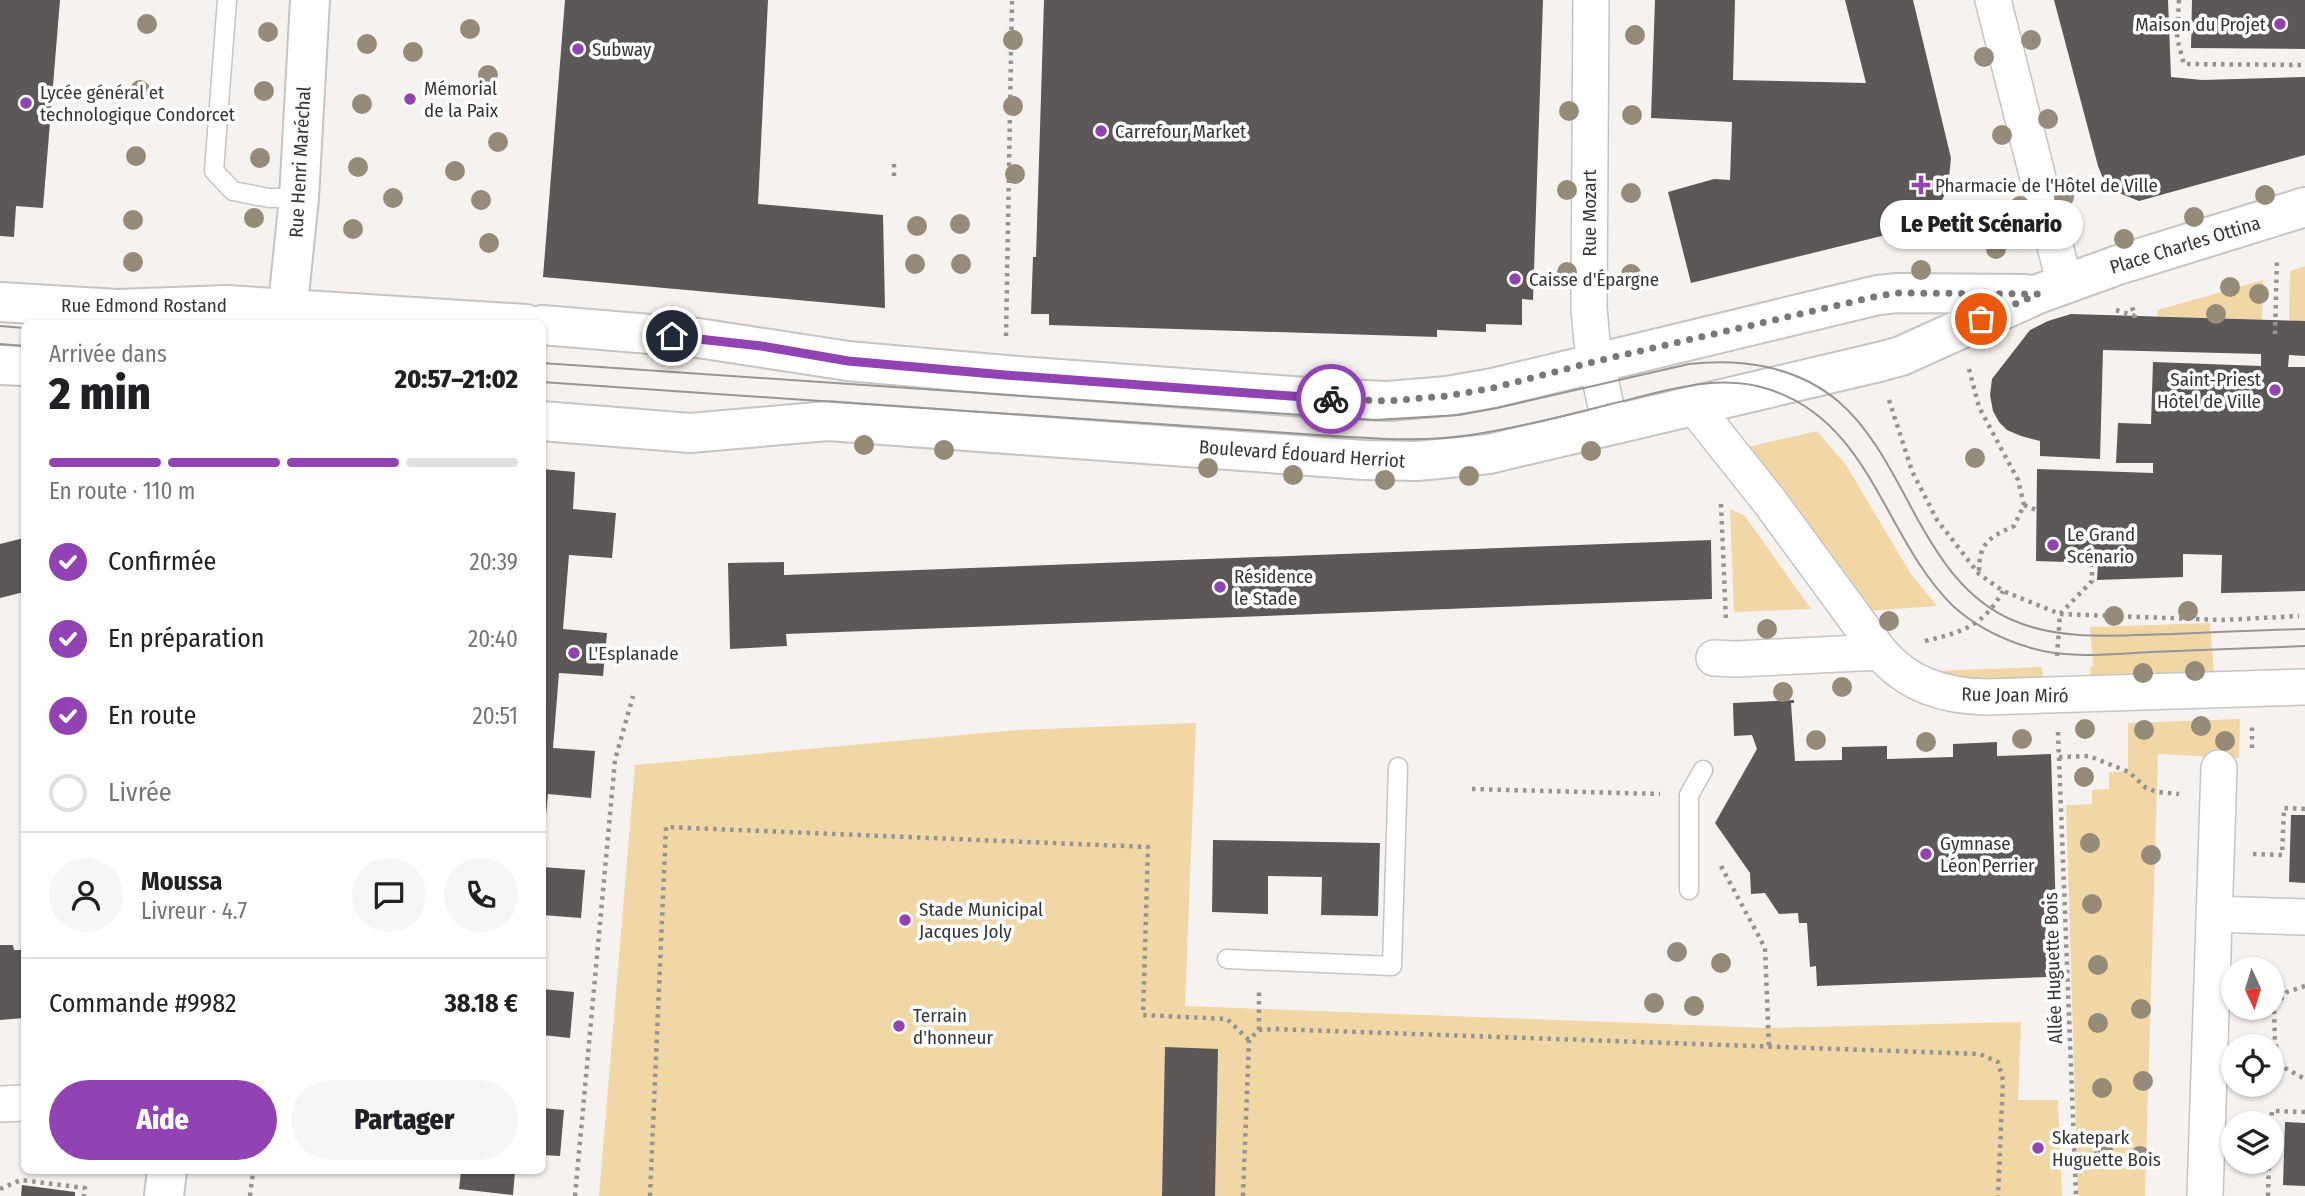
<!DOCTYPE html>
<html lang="fr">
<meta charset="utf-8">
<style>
body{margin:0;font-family:"Fira Sans Condensed",sans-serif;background:#f6f6f6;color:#202124;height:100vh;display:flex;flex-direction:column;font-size:26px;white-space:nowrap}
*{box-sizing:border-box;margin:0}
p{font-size:23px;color:#757577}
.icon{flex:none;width:38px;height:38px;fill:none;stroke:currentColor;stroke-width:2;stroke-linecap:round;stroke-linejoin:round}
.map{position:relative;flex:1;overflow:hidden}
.side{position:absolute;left:21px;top:320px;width:525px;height:854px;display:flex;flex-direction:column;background:#fff;border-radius:10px;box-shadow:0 2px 5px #0004}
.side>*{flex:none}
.needle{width:46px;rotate:176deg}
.fabs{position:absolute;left:2221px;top:957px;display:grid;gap:14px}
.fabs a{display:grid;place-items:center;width:63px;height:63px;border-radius:50%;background:#fff;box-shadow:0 2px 5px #0004;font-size:35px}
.pin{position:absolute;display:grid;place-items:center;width:60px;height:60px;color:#fff;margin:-30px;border:4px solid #fff;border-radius:50%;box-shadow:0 2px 7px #0007}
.courier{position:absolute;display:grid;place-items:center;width:70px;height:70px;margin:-35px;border:5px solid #9243b3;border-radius:50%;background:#fff;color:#222;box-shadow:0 2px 9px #0007}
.bubble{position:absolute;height:49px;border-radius:24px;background:#fff;box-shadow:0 2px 5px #0004;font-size:23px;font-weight:800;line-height:49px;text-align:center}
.summary em{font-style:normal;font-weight:800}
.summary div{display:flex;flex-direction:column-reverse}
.summary{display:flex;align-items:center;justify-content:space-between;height:119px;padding:0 28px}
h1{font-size:46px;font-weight:800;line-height:52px}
.bar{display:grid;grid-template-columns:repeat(4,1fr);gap:10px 7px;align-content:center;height:84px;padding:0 28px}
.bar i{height:9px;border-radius:5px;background:#e0e0e0}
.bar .selected{background:#9243b3}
.bar p{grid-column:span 4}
.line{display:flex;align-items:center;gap:18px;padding:0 28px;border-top:2px solid #e0e0e0}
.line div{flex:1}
.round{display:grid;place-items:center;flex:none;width:74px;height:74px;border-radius:37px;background:#f6f6f6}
ol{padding:0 28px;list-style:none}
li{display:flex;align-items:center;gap:21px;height:77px}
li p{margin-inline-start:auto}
li .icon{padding:7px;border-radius:50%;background:#9243b3;color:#fff;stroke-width:4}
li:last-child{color:#757577}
li i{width:38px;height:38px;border:4px solid #e0e0e0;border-radius:50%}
.cta{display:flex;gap:14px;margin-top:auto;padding:14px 28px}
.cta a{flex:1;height:80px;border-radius:42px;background:#9243b3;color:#fff;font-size:28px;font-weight:800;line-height:80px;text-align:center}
.cta a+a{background:#f6f6f6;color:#202124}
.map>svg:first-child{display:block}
</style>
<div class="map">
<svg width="2305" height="1196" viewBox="0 0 2305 1196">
<rect width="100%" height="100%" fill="#f6f2f0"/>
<!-- green -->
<path fill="#f2d7a6" d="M2305 266V321H2289L2290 271Z
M2263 280 2262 320 2157 316 2158 310Z
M1817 431 1846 465 1911 574 1937 606 1866 611 1748 447Z
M1730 509 1745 516 1811 609 1734 612Z
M2210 623 2214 674 2091 681 2090 667H2093L2090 627Z
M2042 667 2043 685C2007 686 1968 683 1933 671Z
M2240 719 2239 758 2158 754 2145 1196H2078L2066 805 2092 804V790L2109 789V772L2128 771V723Z
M1196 723 1185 1006 1769 1028 2021 1022 2018 1100H2058L2062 1196H599L635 765 1017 730Z"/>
<!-- building -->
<path fill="#5c5858" d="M0 0H60L43 208 16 206 14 237 0 236Z
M565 0H768L758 204 883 215 885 308 543 277Z
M1044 0H1543L1533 300 1522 299V325L1486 324V332L1437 330V337L1049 325V314H1031L1033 257H1036Z
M1655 0H1735L1733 80 1866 83 1845 0H1913L1951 158 1948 188 1940 204 1923 221 1902 231 1691 283 1668 192 1714 179 1730 180 1732 122 1651 118Z
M2054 0H2168L2171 77 2202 80 2305 77V155L2139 201 2114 191 2102 176 2098 166Z
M2192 0H2305V49L2191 48Z
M2071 314 2305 321V356L2289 355 2288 367H2305V591L2221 593 2222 555 2183 554V577L2097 580 2098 563 2036 561 2037 469 2153 473V463H2116L2118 423 2151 424 2153 362 2261 366V354L2103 350 2100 459 2040 456V441L2021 436 2007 430 1999 422 1993 411 1990 395 1992 379 2030 330 2048 321Z
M542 469 575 472 573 509 616 513 612 558 569 555 563 629 607 633 603 676 559 673 553 748 595 751 591 798 548 794 544 837 542 836Z
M24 538V592L0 598V544Z
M1711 540 1712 599 786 634 787 646 730 649 728 563 784 562V575Z
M1794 700V703H1791L1795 761 1842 760V747L1887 746V759L1953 757V744L1997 742V756L2051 754 2056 914 2045 915 2048 977 1817 986 1816 966 1810 967 1807 923H1799L1798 913 1779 914 1765 893 1751 894 1750 873 1715 823 1757 749 1752 735 1734 736 1733 703Z
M2291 815H2305V883L2289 882Z
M1213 840 1380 843 1378 916 1321 915 1322 877 1268 876V914L1212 912Z
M542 867 585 870 581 918 542 915Z
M0 945H13L14 950H24V1018L0 1020Z
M542 989 574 992 570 1038 542 1035Z
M1165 1047 1218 1049 1215 1196H1162Z
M542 1108 564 1110 560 1156 542 1155Z
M2285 1122 2305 1123V1186L2283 1185Z
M461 1171H515L513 1195 459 1189Z
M22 1185 75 1192V1196H21Z"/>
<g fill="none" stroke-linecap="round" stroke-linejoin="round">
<defs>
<path id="service" d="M227 0 214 171 233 191 269 198H299
M1689 890V795L1703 770
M1227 959 1392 966 1398 767"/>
<path id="minor" d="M1591 0 1589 308 1592 342 1610 425
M1993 0 2065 285
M1693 405 1770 502 1880 652C1908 685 1944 696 1986 697L2305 687
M1714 658 1736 659 1880 652
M2214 914 2305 917
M0 1104 24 1103
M2205 1196 2219 768"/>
<path id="tertiary" d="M286 324 299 198 310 0
M164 1196 167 1171"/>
<path id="secondary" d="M0 302 118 309 227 305 526 324
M542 325 698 338 848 361 1005 375 1319 398 1388 401 1447 396 1493 388 1878 295 1898 293 2026 294
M0 365 24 366
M542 421 690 433 828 421 1364 460 1417 461 1489 454 1879 362 1901 356 2038 294 2118 265 2305 207"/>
</defs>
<!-- service casing -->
<use href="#service" stroke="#c7c4c2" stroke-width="21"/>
<!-- minor casing -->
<use href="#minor" stroke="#c7c4c2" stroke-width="38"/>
<!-- tertiary casing -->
<use href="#tertiary" stroke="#c7c4c2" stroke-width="42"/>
<!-- secondary casing -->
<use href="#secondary" stroke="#c7c4c2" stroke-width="42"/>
<!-- path -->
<path stroke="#969492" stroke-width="4.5" stroke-dasharray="3.5 5" stroke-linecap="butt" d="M2179 0 2177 38 2184 64 2305 65
M894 176V160
M2116 310 2135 316 2131 304
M2275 334 2277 258
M1006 336 1012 0
M1969 369 1979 407 2018 480 2024 505 2014 526C1988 538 1979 543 1979 573
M1889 400 1912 471 1937 520 1979 574 2003 591 2060 614 2222 620 2299 616
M1721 504 1726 621
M2024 505 2036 510
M1925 641C1963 632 1983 626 2003 591
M2057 656 2060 614 2092 581V565
M2058 732 2076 1196
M2252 748V725
M2059 757 2089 756 2129 772 2146 788 2157 792 2179 794
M1472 789 1660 794
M2253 854 2282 855 2284 808 2305 809
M1721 866 1765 948 1769 1048
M2305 986 2287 992 2274 1007 2275 1043 2283 1067 2305 1079
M1259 1030V989
M2271 1124 2272 1111 2305 1112
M0 1189 21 1180 85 1188 84 1196
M250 1196 253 1171
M575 1196 615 760 633 696
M650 1196 666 827 1148 847 1143 1015 1227 1019 1249 1040
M1243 1196 1249 1040 1259 1030 1273 1029 1980 1054 1998 1062 2003 1080 1998 1196
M2268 1196 2269 1162"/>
<!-- service -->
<use href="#service" stroke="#fff" stroke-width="18"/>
<!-- minor -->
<use href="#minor" stroke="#fff" stroke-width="35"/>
<!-- tertiary -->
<use href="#tertiary" stroke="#fff" stroke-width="38"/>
<!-- secondary -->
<use href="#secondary" stroke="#fff" stroke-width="38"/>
<!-- tram -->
<path stroke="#979593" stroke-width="2" d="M0 326 24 328
M0 344 24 346
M542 363 1375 420 1459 415 1497 408 1689 364C1741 358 1797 366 1839 402 1874 432 1896 480 1918 520 1941 561 1966 599 2010 619 2060 642 2120 635 2173 634 2217 632 2261 630 2305 629
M542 382 1333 436C1379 439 1425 442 1471 435 1518 428 1565 416 1611 404 1661 392 1717 372 1768 389 1872 422 1883 537 1953 606 1973 624 1999 638 2025 646 2064 660 2110 654 2151 652 2202 650 2254 648 2305 646"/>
</g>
<!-- trees -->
<g fill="#958b78">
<circle cx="147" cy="24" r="10"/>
<circle cx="470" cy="29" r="10"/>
<circle cx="268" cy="32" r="10"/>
<circle cx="1635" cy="35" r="10"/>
<circle cx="1013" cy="40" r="10"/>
<circle cx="2031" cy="40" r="10"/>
<circle cx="367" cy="44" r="10"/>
<circle cx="413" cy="52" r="10"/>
<circle cx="1984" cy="57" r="10"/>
<circle cx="488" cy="75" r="10"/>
<circle cx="140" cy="90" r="10"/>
<circle cx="264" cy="91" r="10"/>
<circle cx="362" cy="104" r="10"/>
<circle cx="1013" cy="106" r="10"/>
<circle cx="1569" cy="111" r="10"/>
<circle cx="1632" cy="115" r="10"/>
<circle cx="2048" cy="119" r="10"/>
<circle cx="2002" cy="135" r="10"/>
<circle cx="498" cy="142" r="10"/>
<circle cx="136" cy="156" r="10"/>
<circle cx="260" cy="158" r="10"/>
<circle cx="358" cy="167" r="10"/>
<circle cx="455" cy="171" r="10"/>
<circle cx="1015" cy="174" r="10"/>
<circle cx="1567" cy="190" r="10"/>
<circle cx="1631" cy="193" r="10"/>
<circle cx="2265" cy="195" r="10"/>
<circle cx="2064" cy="197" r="10"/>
<circle cx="393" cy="198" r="10"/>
<circle cx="481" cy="200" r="10"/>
<circle cx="2020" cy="206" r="10"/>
<circle cx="2194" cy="217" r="10"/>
<circle cx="254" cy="218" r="10"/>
<circle cx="133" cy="220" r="10"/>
<circle cx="960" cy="224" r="10"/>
<circle cx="917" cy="226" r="10"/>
<circle cx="353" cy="229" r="10"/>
<circle cx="2124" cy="239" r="10"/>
<circle cx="489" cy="243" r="10"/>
<circle cx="1996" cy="249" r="10"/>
<circle cx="133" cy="262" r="10"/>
<circle cx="915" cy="264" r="10"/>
<circle cx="961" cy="264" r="10"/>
<circle cx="1921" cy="270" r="10"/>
<circle cx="1567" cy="272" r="10"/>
<circle cx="1631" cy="274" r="10"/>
<circle cx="2230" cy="287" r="10"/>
<circle cx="2259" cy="294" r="10"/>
<circle cx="2216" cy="314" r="10"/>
<circle cx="864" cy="445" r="10"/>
<circle cx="944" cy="450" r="10"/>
<circle cx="1591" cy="451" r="10"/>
<circle cx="1975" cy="458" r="10"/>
<circle cx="1208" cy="468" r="10"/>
<circle cx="1293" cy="475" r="10"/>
<circle cx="1469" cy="476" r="10"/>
<circle cx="1385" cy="480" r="10"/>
<circle cx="2188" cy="611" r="10"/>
<circle cx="2114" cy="616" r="10"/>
<circle cx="1889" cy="621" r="10"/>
<circle cx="1767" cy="629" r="10"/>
<circle cx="2195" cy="671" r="10"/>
<circle cx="2143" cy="673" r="10"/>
<circle cx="1842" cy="687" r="10"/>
<circle cx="1783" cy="692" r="10"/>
<circle cx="2201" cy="726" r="10"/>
<circle cx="2085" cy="729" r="10"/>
<circle cx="2144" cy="730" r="10"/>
<circle cx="2022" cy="739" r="10"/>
<circle cx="1816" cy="740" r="10"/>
<circle cx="2225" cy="741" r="10"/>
<circle cx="1926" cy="742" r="10"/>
<circle cx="2084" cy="777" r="10"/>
<circle cx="2090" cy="843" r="10"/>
<circle cx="2151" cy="855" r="10"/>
<circle cx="2092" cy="904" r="10"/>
<circle cx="1677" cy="952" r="10"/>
<circle cx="1721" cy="963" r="10"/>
<circle cx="2098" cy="965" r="10"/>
<circle cx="1654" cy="1003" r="10"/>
<circle cx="1694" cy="1006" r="10"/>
<circle cx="2141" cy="1009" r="10"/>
<circle cx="2098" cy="1023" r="10"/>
<circle cx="2143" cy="1081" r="10"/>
<circle cx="2102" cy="1088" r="10"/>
<circle cx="2104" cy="1153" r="10"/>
<circle cx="2140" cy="1156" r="10"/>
</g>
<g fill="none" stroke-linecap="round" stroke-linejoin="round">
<!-- done -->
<path stroke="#7a7876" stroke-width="7" stroke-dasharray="0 12.6" d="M1331 399 1388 401 1447 396 1493 388 1597 361 1878 296 1898 293 2038 294 1981 319"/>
<!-- route -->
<path stroke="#9243b3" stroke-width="9" d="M672 336 761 346 848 361 1005 375 1331 399"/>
</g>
<!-- markers -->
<g fill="#9243b3" stroke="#fff" stroke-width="2.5">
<circle cx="2280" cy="24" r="7"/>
<circle cx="578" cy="49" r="7"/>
<circle cx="410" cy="99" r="7"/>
<circle cx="26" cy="103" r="7"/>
<circle cx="1101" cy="131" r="7"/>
<path d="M1917.5 174.5h7v7h7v7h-7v7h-7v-7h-7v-7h7z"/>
<circle cx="1515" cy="279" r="7"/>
<circle cx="2275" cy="390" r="7"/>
<circle cx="2053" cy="545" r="7"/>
<circle cx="1220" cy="587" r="7"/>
<circle cx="574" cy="653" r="7"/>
<circle cx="1926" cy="854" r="7"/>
<circle cx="905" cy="920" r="7"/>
<circle cx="899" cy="1026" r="7"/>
<circle cx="2038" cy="1148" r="7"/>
</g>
<g text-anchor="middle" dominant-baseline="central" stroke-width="7" stroke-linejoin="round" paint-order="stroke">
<!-- poi labels -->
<g font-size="19" fill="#373635" stroke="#fff" text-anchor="start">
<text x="2266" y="24" text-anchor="end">Maison du Projet</text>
<text x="592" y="49">Subway</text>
<text x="424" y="88">Mémorial<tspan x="424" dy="22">de la Paix</tspan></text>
<text x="40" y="92">Lycée général et<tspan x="40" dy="22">technologique Condorcet</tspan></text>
<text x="1115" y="131">Carrefour Market</text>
<text x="1935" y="185">Pharmacie de l'Hôtel de Ville</text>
<text x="1529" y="279">Caisse d'Épargne</text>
<text x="2261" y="379" text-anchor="end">Saint-Priest<tspan x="2261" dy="22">Hôtel de Ville</tspan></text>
<text x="2067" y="534">Le Grand<tspan x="2067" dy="22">Scénario</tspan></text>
<text x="1234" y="576">Résidence<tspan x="1234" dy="22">le Stade</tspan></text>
<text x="588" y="653">L'Esplanade</text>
<text x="1940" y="843">Gymnase<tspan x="1940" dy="22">Léon Perrier</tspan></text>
<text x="919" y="909">Stade Municipal<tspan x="919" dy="22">Jacques Joly</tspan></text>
<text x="913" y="1015">Terrain<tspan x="913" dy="22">d'honneur</tspan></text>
<text x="2052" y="1137">Skatepark<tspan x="2052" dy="22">Huguette Bois</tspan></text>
</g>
<!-- street labels -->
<g font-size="19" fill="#373635" stroke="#fff">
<text transform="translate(300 162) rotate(-87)">Rue Henri Maréchal</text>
<text transform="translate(1589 213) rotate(-90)">Rue Mozart</text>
<text transform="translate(2185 245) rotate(-17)">Place Charles Ottina</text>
<text x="144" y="305">Rue Edmond Rostand</text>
<text transform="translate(1302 454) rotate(4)">Boulevard Édouard Herriot</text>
<text transform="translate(2015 695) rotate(1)">Rue Joan Miró</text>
<text transform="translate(2053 968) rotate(-92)">Allée Huguette Bois</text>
</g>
</g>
</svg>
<div class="fabs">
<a><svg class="needle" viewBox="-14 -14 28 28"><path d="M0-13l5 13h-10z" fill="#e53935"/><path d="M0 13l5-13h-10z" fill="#757577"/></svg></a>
<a><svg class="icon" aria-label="locate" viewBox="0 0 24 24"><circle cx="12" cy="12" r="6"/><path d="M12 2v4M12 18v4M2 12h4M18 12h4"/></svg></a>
<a><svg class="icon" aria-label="layers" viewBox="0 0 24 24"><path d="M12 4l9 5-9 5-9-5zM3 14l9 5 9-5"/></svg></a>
</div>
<div class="pin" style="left:1981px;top:319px;background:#ea580c"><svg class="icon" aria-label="bag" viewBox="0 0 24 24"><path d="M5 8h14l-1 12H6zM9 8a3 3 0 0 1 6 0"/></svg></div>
<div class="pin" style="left:672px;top:336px;background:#1f2937"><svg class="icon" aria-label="home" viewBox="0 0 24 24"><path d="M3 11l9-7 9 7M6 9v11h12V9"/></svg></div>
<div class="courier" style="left:1331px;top:399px"><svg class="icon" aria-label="bike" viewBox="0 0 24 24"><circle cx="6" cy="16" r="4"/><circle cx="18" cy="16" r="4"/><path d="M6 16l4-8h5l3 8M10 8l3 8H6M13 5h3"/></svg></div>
<div class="bubble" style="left:1880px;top:200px;width:203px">Le Petit Scénario</div>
<section class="side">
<div class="summary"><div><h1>2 min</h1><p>Arrivée dans</p></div><em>20:57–21:02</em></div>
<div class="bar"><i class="selected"></i><i class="selected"></i><i class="selected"></i><i></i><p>En route · 110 m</p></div>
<ol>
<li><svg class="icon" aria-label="check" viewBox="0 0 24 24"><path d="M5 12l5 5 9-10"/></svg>Confirmée<p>20:39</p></li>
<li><svg class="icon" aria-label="check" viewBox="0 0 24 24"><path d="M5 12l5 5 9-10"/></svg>En préparation<p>20:40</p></li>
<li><svg class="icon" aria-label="check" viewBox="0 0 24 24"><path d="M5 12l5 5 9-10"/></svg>En route<p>20:51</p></li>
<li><i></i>Livrée</li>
</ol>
<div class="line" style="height:126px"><a class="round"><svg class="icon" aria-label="person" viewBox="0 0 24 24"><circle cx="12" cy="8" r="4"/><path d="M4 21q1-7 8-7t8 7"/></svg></a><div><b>Moussa</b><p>Livreur · 4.7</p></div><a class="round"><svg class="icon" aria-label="chat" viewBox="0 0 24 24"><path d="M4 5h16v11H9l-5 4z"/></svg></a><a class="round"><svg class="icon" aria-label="phone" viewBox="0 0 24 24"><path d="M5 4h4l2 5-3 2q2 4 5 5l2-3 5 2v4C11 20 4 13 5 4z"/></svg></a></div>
<div class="line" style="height:91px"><div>Commande #9982</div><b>38.18 €</b></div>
<div class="cta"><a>Aide</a><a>Partager</a></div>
</section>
</div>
